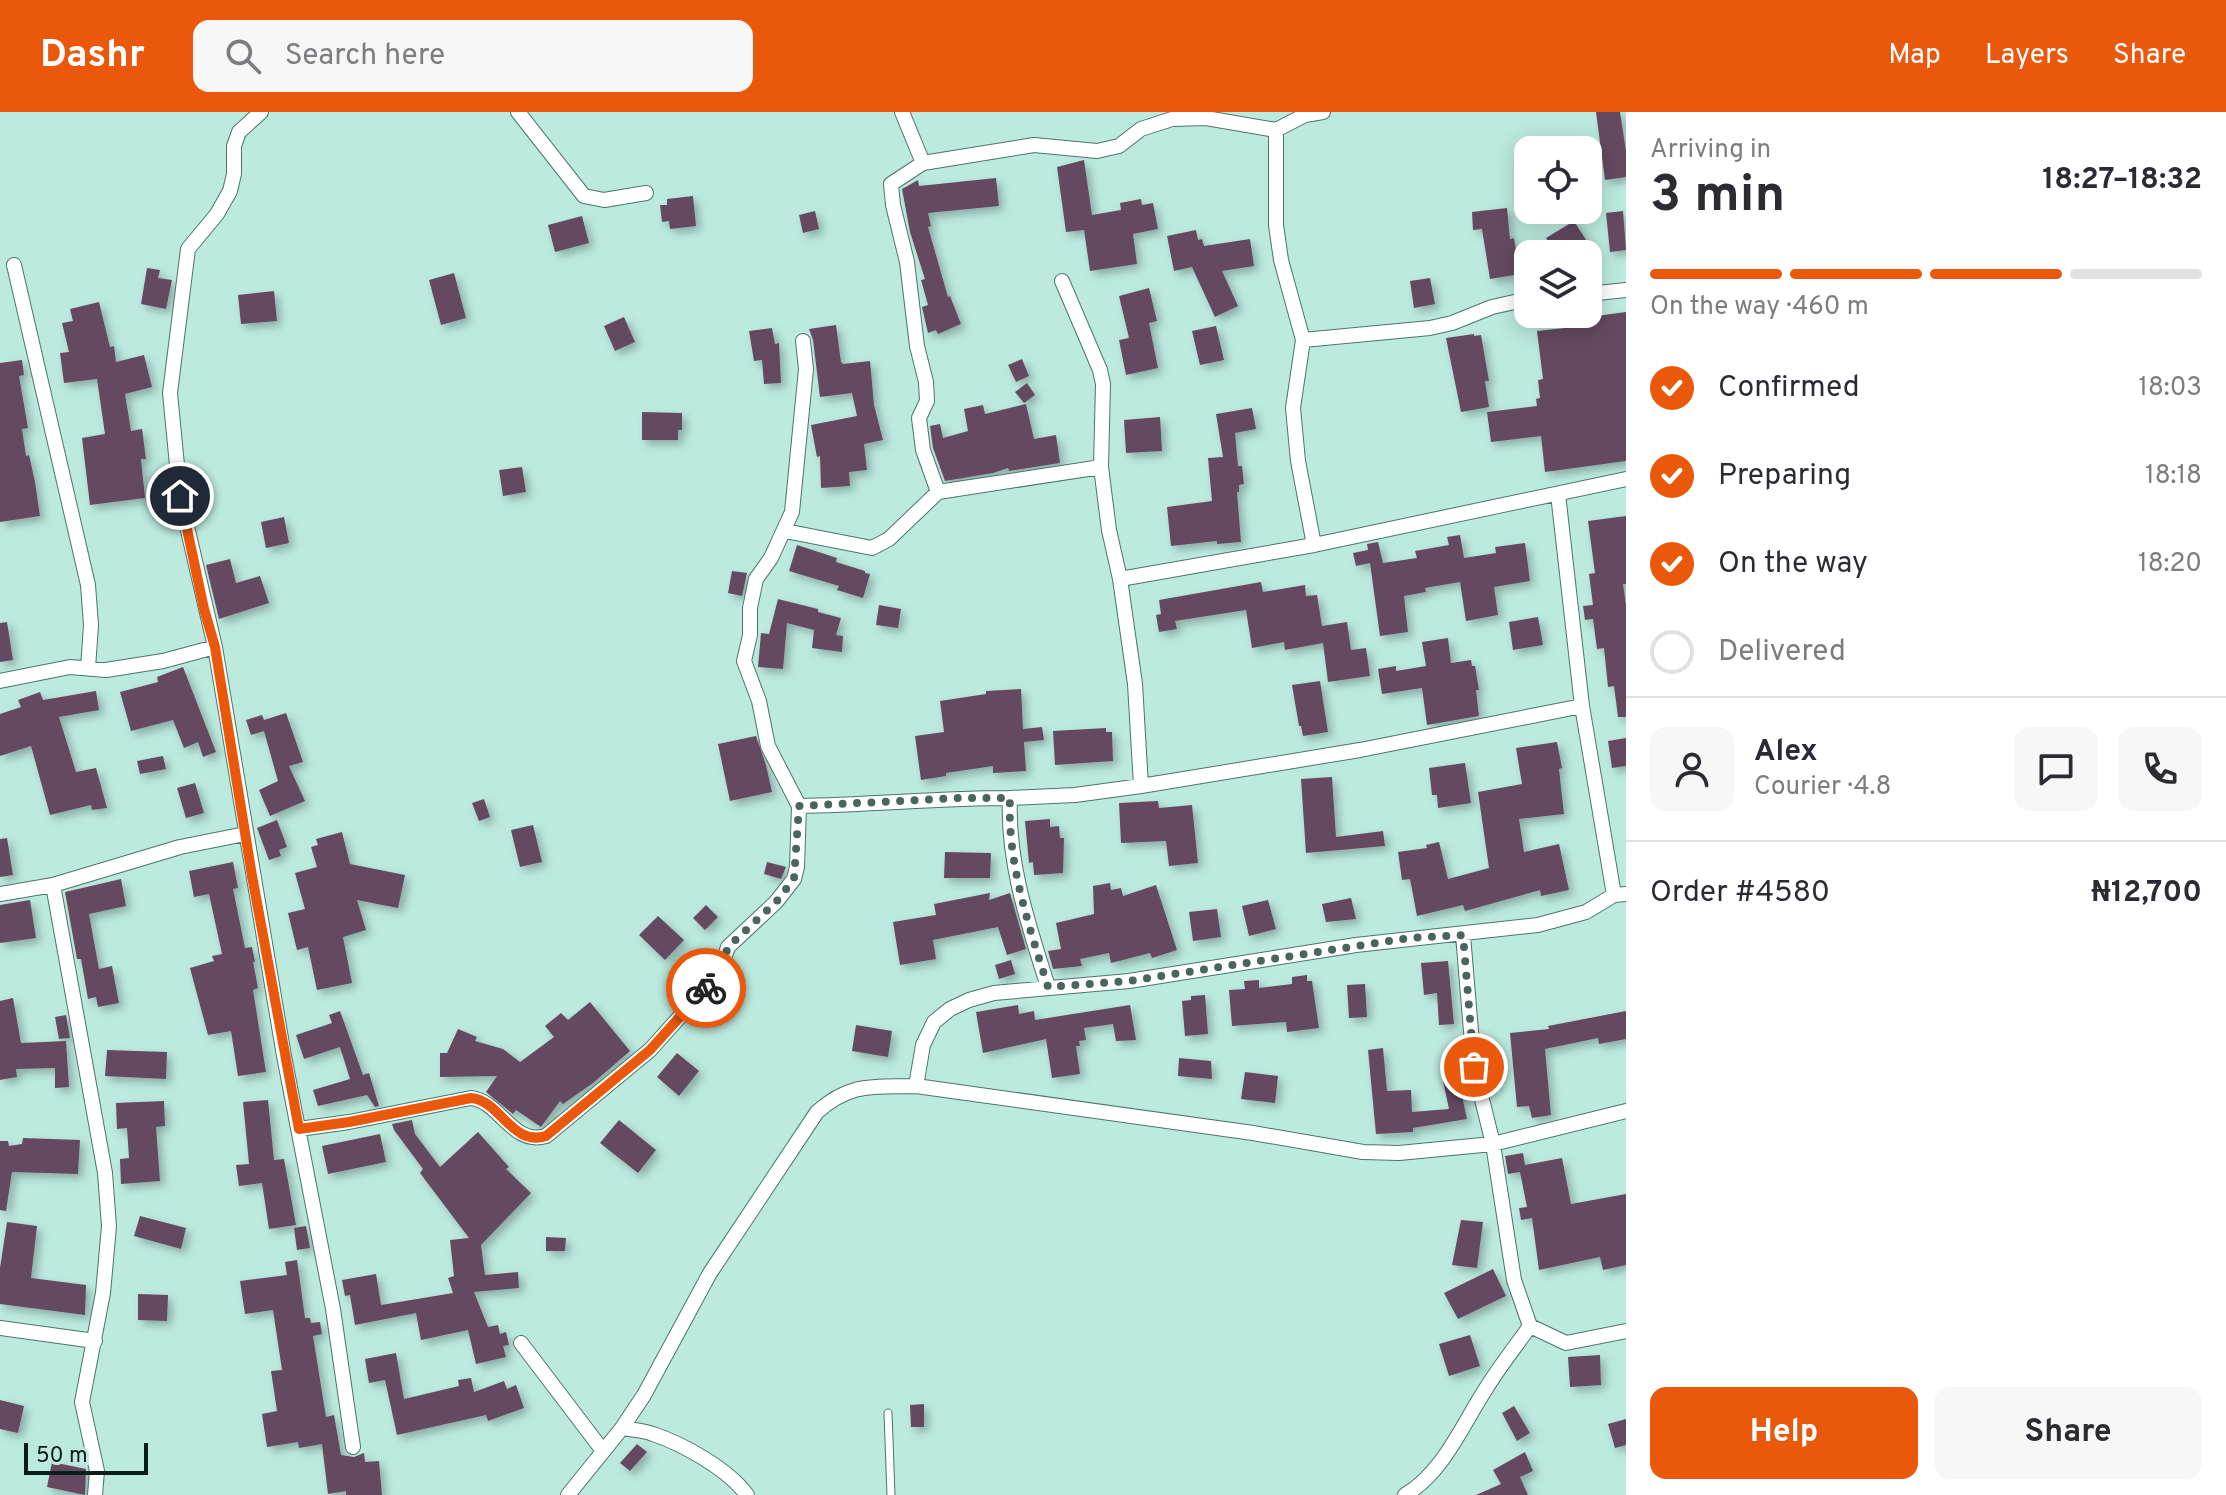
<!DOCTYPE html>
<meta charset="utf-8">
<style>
body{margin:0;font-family:Overpass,sans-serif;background:#f7f7f7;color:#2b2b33;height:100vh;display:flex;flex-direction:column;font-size:30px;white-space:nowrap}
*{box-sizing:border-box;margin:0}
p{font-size:26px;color:#7c7c81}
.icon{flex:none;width:44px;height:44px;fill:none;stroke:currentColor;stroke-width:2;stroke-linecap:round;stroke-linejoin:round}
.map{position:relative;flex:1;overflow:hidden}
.panel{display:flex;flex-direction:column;background:#fff;width:600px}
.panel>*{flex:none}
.tools{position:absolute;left:1514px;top:24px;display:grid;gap:16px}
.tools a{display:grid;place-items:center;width:88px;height:88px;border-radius:16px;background:#fff;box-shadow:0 4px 20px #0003;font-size:40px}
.scale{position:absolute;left:24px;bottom:20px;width:124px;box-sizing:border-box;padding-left:8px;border:4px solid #0c1e1a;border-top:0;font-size:22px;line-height:28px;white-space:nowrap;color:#0c1e1a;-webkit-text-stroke:6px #bceadf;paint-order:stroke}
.pin{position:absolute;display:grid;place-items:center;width:68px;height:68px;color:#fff;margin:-34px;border:4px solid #fff;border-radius:50%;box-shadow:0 2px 8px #0007}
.courier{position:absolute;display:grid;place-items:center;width:80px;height:80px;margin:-40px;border:6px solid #ea580c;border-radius:50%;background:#fff;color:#222;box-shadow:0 2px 10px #0007}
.summary em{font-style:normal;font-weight:700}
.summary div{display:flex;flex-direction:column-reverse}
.summary{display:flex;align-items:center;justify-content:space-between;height:136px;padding:0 24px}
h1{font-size:52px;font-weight:700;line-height:60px}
.bar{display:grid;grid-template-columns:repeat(4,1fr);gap:12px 8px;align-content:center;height:96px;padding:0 24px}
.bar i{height:10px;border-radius:6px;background:#e1e1e2}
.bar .active{background:#ea580c}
.bar p{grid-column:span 4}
.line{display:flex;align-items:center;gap:20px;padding:0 24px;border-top:2px solid #e1e1e2}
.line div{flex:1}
.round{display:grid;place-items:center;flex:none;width:84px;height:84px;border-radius:16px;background:#f7f7f7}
ol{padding:0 24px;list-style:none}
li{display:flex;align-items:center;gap:24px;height:88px}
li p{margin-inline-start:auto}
li .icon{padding:8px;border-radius:50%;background:#ea580c;color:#fff;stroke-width:4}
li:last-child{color:#7c7c81}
li i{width:44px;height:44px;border:4px solid #e1e1e2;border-radius:50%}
.button{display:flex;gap:16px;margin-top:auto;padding:16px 24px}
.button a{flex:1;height:92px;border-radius:16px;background:#ea580c;color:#fff;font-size:32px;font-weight:700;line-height:92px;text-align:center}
.button a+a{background:#f7f7f7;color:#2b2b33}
header{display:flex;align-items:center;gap:48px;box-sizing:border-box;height:112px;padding:0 40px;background:#ea580c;color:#fff}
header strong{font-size:38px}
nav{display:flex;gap:44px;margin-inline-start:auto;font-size:28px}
.search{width:560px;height:72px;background:#f7f7f7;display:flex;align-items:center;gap:20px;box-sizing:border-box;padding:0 28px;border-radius:16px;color:#7c7c81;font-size:30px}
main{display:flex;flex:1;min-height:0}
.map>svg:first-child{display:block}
</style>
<header>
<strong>Dashr</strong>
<div class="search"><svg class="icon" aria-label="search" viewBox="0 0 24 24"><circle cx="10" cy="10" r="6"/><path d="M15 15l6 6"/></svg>Search here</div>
<nav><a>Map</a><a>Layers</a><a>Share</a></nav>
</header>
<main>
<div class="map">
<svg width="1626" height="1383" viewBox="0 0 1626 1383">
<defs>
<filter id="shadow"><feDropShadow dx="4.5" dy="4.5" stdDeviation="4" flood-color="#0004"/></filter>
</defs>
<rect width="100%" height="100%" fill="#bceadf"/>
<!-- building -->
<path fill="#654a60" filter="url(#shadow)" d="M1596 0H1620L1626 39V65L1605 68Z
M1084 48 1092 103 1121 98 1120 91 1141 87 1142 93 1153 91 1158 117 1133 122 1137 152 1090 159 1084 118 1066 120 1057 55Z
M996 66 999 94 928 101 931 114 928 115 948 185 950 184 961 212 938 222 936 218 928 221 922 195 928 193 921 168 925 167 910 120 902 77 918 68 919 74Z
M693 84 696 114 670 117 669 109 662 110 660 93H667V87Z
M1507 96 1510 127 1514 126 1520 162 1490 167 1482 117 1473 118 1472 100Z
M815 99 819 117 803 121 799 103Z
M1623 99 1626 138 1610 140 1606 101Z
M582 104 589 131 555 140 548 113Z
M1574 109 1595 142H1556L1546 126Z
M1196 118 1198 128 1202 127 1204 134 1250 127 1254 154 1222 159 1238 194 1215 205 1192 155 1174 159 1167 124Z
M147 156 160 158 158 166 172 168 166 197 141 192Z
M454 161 466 206 441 213 429 168Z
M1430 166 1435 192 1414 196 1410 169Z
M1149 176 1157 209 1149 211 1158 256 1126 263 1119 228 1129 226 1119 184Z
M274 179 277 209 241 212 238 183Z
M99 190 110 235 114 234 116 250 144 243 152 275 125 282 131 319 142 317 146 347H141L145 386 90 393 82 326 105 322 97 267 64 271 60 241 69 240 62 211 73 209 70 197Z
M1626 200V349L1545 360 1541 324 1491 330 1487 300 1537 294 1536 287 1540 286 1538 268 1543 267 1537 219 1575 215 1574 207Z
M624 205 635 230 615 239 604 214Z
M836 213 841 250 843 252 870 249 874 293 883 328 864 332 867 358 849 360 850 374 821 376 820 344 817 345 811 313 857 304 852 281 820 285 813 228 809 217Z
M1216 214 1224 248 1200 253 1192 219Z
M772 216 775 232 779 231 781 271 764 272 762 248 754 249 749 219Z
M1474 222V224L1481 223 1489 269H1485L1489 295 1461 300 1446 226Z
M1022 247 1029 264 1016 270 1008 253Z
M22 248 24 263 19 264 28 316 22 317 26 344 29 343 35 370 40 404 0 410V251Z
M1027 271 1035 283 1024 291 1015 280Z
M1026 292 1034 327 1056 323 1060 351 1009 359 1008 356 993 361 945 369 933 336 930 314 940 312 943 326 968 319 964 297 983 293 985 302Z
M1252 296 1256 317 1235 321 1238 354H1242L1244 372 1239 373V380H1237L1241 430 1217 432V429L1171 434 1167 395 1212 389 1208 346 1223 345 1216 302Z
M642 300 682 301V318H678V328H642Z
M1160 305 1162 339 1126 341 1124 308Z
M522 355 526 380 503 384 499 358Z
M1626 404V472H1623L1626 493V605H1618L1614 574 1608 575 1604 536 1597 537 1593 507 1585 508 1583 494 1593 493 1589 462 1595 461 1588 409Z
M284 405 289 431 266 436 261 410Z
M1460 423 1464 446 1496 441 1495 435 1525 431 1530 469 1494 475 1498 503 1466 509 1460 470 1425 476 1426 480 1404 484 1408 520 1380 524 1370 451 1356 454 1353 441 1368 438 1367 432 1378 430 1383 451 1417 446 1415 439 1449 433 1447 425Z
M797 433 837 446 836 450 865 459V461L870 462 863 486 837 478 839 474 789 459Z
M230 447 236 471 260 464 269 491 219 507 206 453Z
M732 459 747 461 742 484 728 481Z
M1261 470 1263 480 1305 473 1306 484 1317 483 1322 514 1347 510 1351 538 1366 536 1370 564 1328 570 1323 531 1285 538 1284 530 1252 536 1246 498 1175 509 1177 517 1159 520 1156 503 1161 502 1159 488Z
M778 487 818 497V500L841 506 836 523 843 524 842 540 812 536 814 518 787 511 783 557 758 555 761 521 769 522Z
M879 493 901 497 898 516 876 513Z
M1538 505 1543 533 1513 538 1509 510Z
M7 510 13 548 0 550V511Z
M1448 526 1451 551 1471 548 1472 554H1475L1479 578H1476L1479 604 1427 613 1422 576 1382 582 1378 557 1396 554V559L1426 554 1422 530Z
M183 555 216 640 203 645 198 630 184 636 173 608 131 619 120 580 158 570 157 565Z
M1320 569 1328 620 1303 624 1301 614H1299L1292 573Z
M1021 577 1023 617 1042 615 1044 628 1024 630 1026 659 993 661V654L946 661V664L921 668 915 624 944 620 940 589 986 582V579Z
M96 579 99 598 59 605 76 660 96 656 107 696 92 698 91 693 50 703 31 634 0 644V602L21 595 18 588 40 580 43 588Z
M286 601 303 650 289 654 305 689 270 704 259 678 278 669 264 619 251 623 246 608 262 603 264 608Z
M1106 616V620H1112L1113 649 1055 653 1053 619Z
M756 624 766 653 772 680 730 689 718 632Z
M1626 626V654L1612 656 1608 629Z
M1557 630 1562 656 1559 657 1564 702 1519 707 1524 740 1559 732 1569 778 1541 784 1540 778 1465 799 1463 793 1417 804 1410 767 1402 768 1398 740 1427 736 1426 733 1439 730 1448 767 1489 756 1478 680 1522 672 1516 636Z
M163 644 166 657 140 662 137 649Z
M1465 651 1471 691 1438 696 1437 683H1432L1429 656Z
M1332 665 1336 725 1383 719 1385 734 1306 741 1301 667Z
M195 671 204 701 186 706 177 676Z
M484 687 490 705 479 709 472 691Z
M1158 689 1159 696 1192 693 1198 751 1169 754 1166 729 1121 731 1119 691Z
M1050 707V715L1059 714 1060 726H1064L1063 761 1034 763 1033 750 1029 751 1025 709Z
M277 708 287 735 279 738 281 744 269 748 257 716Z
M533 713 542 750 520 755 511 718Z
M342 720 350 752 405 763 398 796 357 788 366 818 343 825 352 871 317 878 308 835 297 838 288 801 305 797 295 761 317 755 311 735 318 733 316 727Z
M7 726 13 763 0 765V727Z
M945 740 991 741 990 766H944Z
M233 750 238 776 233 777 245 836 252 835 255 850H253L258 876 253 878 266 960 238 964 231 919 208 923 190 856 214 849 212 844 222 842 209 782 194 785 189 759Z
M767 750 786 755 781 767 764 762Z
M121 767 126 794 89 802 99 857 112 854 119 891 98 895 96 885 88 887 81 847H77L65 780Z
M1110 771 1111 778 1121 776 1123 784 1156 773 1177 838 1152 846 1150 841 1111 851 1109 841 1080 847 1082 854 1053 857 1048 839 1061 837 1056 811 1094 802 1093 774Z
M990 781 989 788 1010 781 1026 837 1007 843 998 815 933 828 936 847 900 853 893 810 936 803 934 792Z
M1351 786 1356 807 1326 810 1322 792Z
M30 788 36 826 0 831V793Z
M1268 788 1276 817 1249 824 1242 794Z
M706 793 718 805 705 818 693 806Z
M1217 797 1221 825 1193 829 1189 800Z
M658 804 684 828 665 848 639 823Z
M1011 848 1015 862 999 867 995 853Z
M1448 849 1454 912 1439 913 1437 881 1424 883 1421 851Z
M1307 863V869H1312L1319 916 1287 920 1286 910 1232 914 1229 878 1245 877 1244 869 1259 868V876L1292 872V865Z
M1365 872 1367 905 1349 906 1347 873Z
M1205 883 1208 922 1185 924 1182 889 1191 888V884Z
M13 886 21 931 66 929 69 975 55 976V956L16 957 17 965 0 968V889Z
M590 890 630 939 593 971 563 992 560 989 541 1015 516 998 513 1002 486 980 497 964 440 965V941H447L458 917 477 925 475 929 503 937 520 950 554 925 545 914 561 901 568 908Z
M1018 893 1019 902 1034 899 1035 908 1130 893 1136 928 1116 929 1113 912 1084 916 1086 928 1079 929 1080 934H1076L1080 962 1052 966 1046 927 983 941 976 900Z
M340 899 363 963 369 961 379 994 375 995 367 983 318 994 313 978 350 967 340 935 304 947 296 923 332 911 329 903Z
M1626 899V927L1599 932 1598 926 1545 937 1551 1003 1532 1006 1529 994 1517 995 1510 921 1549 917 1548 914Z
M66 903 70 926 59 927 55 905Z
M856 913 892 919 888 945 852 939Z
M1383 936 1387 979 1411 978 1412 1000 1449 997 1442 964 1457 961 1467 1007 1413 1016V1020L1376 1022 1368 938Z
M107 938 167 940 166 967 105 964Z
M677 941 699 959 679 984 657 965Z
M1179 946 1211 949 1212 967 1178 964Z
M1245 960 1278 964 1275 991 1241 987Z
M268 988 274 1048 284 1047 296 1113 269 1117 262 1071 239 1074 236 1053 249 1052 243 990Z
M164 989 165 1014 156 1015 160 1069 121 1072 120 1047 129 1046 127 1016 117 1017 116 991Z
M412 1008 415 1022 440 1055 478 1020 509 1055 506 1057 531 1081 481 1133 485 1163 518 1160 519 1176 474 1180 488 1215 498 1213 500 1222 506 1220 509 1233 503 1234 506 1245 476 1252 468 1218 421 1228 416 1201 355 1213 350 1183 345 1184 342 1168 376 1162 381 1193 453 1181 448 1166 454 1164 450 1128 469 1126 420 1061 423 1057 394 1018 392 1012Z
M619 1008 656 1038 638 1061 600 1031Z
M380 1022 386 1050 328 1062 322 1034Z
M23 1026 80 1028 78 1062 12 1060 6 1099 0 1098V1029H8L9 1034 22 1032Z
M1523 1041 1525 1053 1562 1046 1571 1092 1626 1082V1153L1603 1158 1600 1145 1539 1158 1532 1106 1521 1108 1519 1096 1527 1095 1520 1060 1508 1062 1505 1044Z
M140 1104 186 1116 181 1137 134 1124Z
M1461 1108 1483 1110 1477 1156 1452 1153Z
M7 1110 37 1114 31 1166 86 1173 85 1203 0 1192V1156Z
M306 1114 310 1136 297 1138 294 1116Z
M546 1125 566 1126 565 1139H546Z
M297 1148 305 1206H310L311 1211 320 1210 322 1222 313 1224 326 1305 334 1303 341 1343 354 1345 364 1341 365 1350 379 1349 382 1383H346V1379L328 1382 322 1332 299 1336 298 1330 267 1335 262 1302 277 1299 271 1259 282 1258 273 1198 245 1202 240 1169 287 1163 285 1150Z
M1493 1157 1506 1184 1458 1207 1444 1181Z
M138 1182 168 1183 167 1209 138 1208Z
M1470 1223 1480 1254 1449 1264 1439 1232Z
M396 1241 404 1287 459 1274 458 1268 471 1266 474 1280 504 1269 507 1277 516 1273 524 1296 488 1309 486 1303 397 1323 385 1268 369 1271 365 1247Z
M1600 1243 1601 1273 1570 1275 1568 1245Z
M0 1288 24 1294 18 1321 0 1317Z
M924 1292V1315H911L910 1293Z
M1514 1294 1530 1321 1517 1329 1502 1301Z
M1626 1307V1333L1615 1336 1608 1312Z
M637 1332 647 1340 630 1359 620 1351Z
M1525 1340 1533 1359 1520 1365 1528 1383H1476L1501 1372 1493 1358Z
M52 1350 86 1357 85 1383 47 1375Z"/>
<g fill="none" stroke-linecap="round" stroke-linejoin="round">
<defs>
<path id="service" d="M888 1301 891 1383"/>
<path id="minor" d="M518 0 584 84 604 88 646 81
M902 0 923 51
M14 153 88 473 91 513 88 556
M1062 169 1100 258 1103 272 1101 355 1109 418 1120 467
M1588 182 1626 178
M1303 228 1430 216 1452 211 1492 195 1528 187
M803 229 806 257 792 400 771 446 756 467 750 496V523L744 549 759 589 768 634 799 694C870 693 940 686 1010 686
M938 380 923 338 919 306 927 289 926 270 917 234 907 150 893 93 891 72 923 51 1034 33 1097 39 1119 34 1141 17 1172 7 1206 6 1276 18 1305 3 1323 0
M1558 382 1582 594 1614 783
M785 419 872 436 889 427 938 380 1101 355
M1314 433 1626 367
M215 535 284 944 333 1197 353 1335
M0 569 70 555 106 558 163 549 215 535 180 384 170 281 188 137 217 102 230 79 234 62V34L239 20 261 0
M1141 674 1360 638 1582 594
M53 773 105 1061 109 1114 103 1181 82 1290 97 1359 95 1383
M0 782 53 773 180 735 245 722
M1463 823 1474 955 1493 1032 1514 1168 1530 1214 1566 1231 1626 1219
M1048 875C1029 814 1007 751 1010 686L1075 683 1141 674 1135 572 1120 467 1314 433 1298 349 1293 296 1303 228 1281 148 1276 113V18
M916 974 923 933 934 910 950 897 969 888 994 881 1129 869 1356 833 1538 813 1586 800 1614 783 1626 782
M299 1017 349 1010 471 986C500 989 512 1034 546 1024L650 938 719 861 728 835 776 790 794 767 797 755 799 694
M0 1216 95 1229
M521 1231 603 1339
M622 1316C632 1318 643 1318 653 1322 683 1332 728 1357 747 1383
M568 1383 622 1316 644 1283 710 1161 817 1000C851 970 873 975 916 974L1253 1021 1363 1040 1399 1041 1493 1032 1626 999
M1405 1383C1444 1360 1463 1311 1487 1275 1500 1254 1516 1234 1530 1214"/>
</defs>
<!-- service casing -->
<use href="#service" stroke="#4a756b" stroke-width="9"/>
<!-- minor casing -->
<use href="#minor" stroke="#4a756b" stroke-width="16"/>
<!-- service -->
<use href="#service" stroke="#fff" stroke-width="7"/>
<!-- minor -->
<use href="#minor" stroke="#fff" stroke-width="14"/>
</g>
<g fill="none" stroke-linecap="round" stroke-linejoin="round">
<!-- done -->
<path stroke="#4a655f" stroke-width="8" stroke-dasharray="0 14.4" d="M706 876 719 861 728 835 776 790 794 767 799 694 960 686H1010C1007 751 1029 814 1048 875L1129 869 1409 826 1463 823 1474 955"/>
<!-- route -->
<path stroke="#ea580c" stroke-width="10" d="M180 384 204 497 215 535 252 764 299 1017 349 1010 471 986C500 988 512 1035 546 1024L650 938 706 876"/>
</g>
</svg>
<div class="tools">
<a><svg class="icon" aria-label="locate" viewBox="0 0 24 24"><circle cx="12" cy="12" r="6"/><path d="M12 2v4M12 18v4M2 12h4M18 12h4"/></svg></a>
<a><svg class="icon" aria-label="layers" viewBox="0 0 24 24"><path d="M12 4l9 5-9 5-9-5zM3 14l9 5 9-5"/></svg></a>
</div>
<div class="scale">50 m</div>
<div class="pin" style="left:1474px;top:955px;background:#ea580c"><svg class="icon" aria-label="bag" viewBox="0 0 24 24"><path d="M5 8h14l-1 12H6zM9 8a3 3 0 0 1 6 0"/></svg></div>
<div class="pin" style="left:180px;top:384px;background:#1f2937"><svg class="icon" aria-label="home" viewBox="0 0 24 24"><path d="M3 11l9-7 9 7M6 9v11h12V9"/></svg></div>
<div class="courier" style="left:706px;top:876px"><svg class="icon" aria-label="bike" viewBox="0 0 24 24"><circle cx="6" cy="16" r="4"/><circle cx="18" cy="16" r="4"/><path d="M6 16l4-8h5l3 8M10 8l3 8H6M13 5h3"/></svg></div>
</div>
<section class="panel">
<div class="summary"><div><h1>3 min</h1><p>Arriving in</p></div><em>18:27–18:32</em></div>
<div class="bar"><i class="active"></i><i class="active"></i><i class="active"></i><i></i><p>On the way · 460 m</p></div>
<ol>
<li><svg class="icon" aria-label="check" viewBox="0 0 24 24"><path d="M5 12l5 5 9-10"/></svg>Confirmed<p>18:03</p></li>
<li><svg class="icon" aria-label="check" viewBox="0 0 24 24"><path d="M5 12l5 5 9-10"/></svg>Preparing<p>18:18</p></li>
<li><svg class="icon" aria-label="check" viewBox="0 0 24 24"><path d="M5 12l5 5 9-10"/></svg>On the way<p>18:20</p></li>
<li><i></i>Delivered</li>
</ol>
<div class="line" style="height:144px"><a class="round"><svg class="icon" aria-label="person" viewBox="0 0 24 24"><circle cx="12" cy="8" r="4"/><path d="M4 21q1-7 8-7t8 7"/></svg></a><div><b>Alex</b><p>Courier · 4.8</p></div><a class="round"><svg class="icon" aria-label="chat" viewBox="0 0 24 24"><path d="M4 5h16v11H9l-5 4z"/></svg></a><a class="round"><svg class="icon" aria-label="phone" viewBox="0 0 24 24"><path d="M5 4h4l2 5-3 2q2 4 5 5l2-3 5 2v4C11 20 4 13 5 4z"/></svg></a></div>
<div class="line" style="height:104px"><div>Order #4580</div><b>₦12,700</b></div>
<div class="button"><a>Help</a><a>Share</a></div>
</section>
</main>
